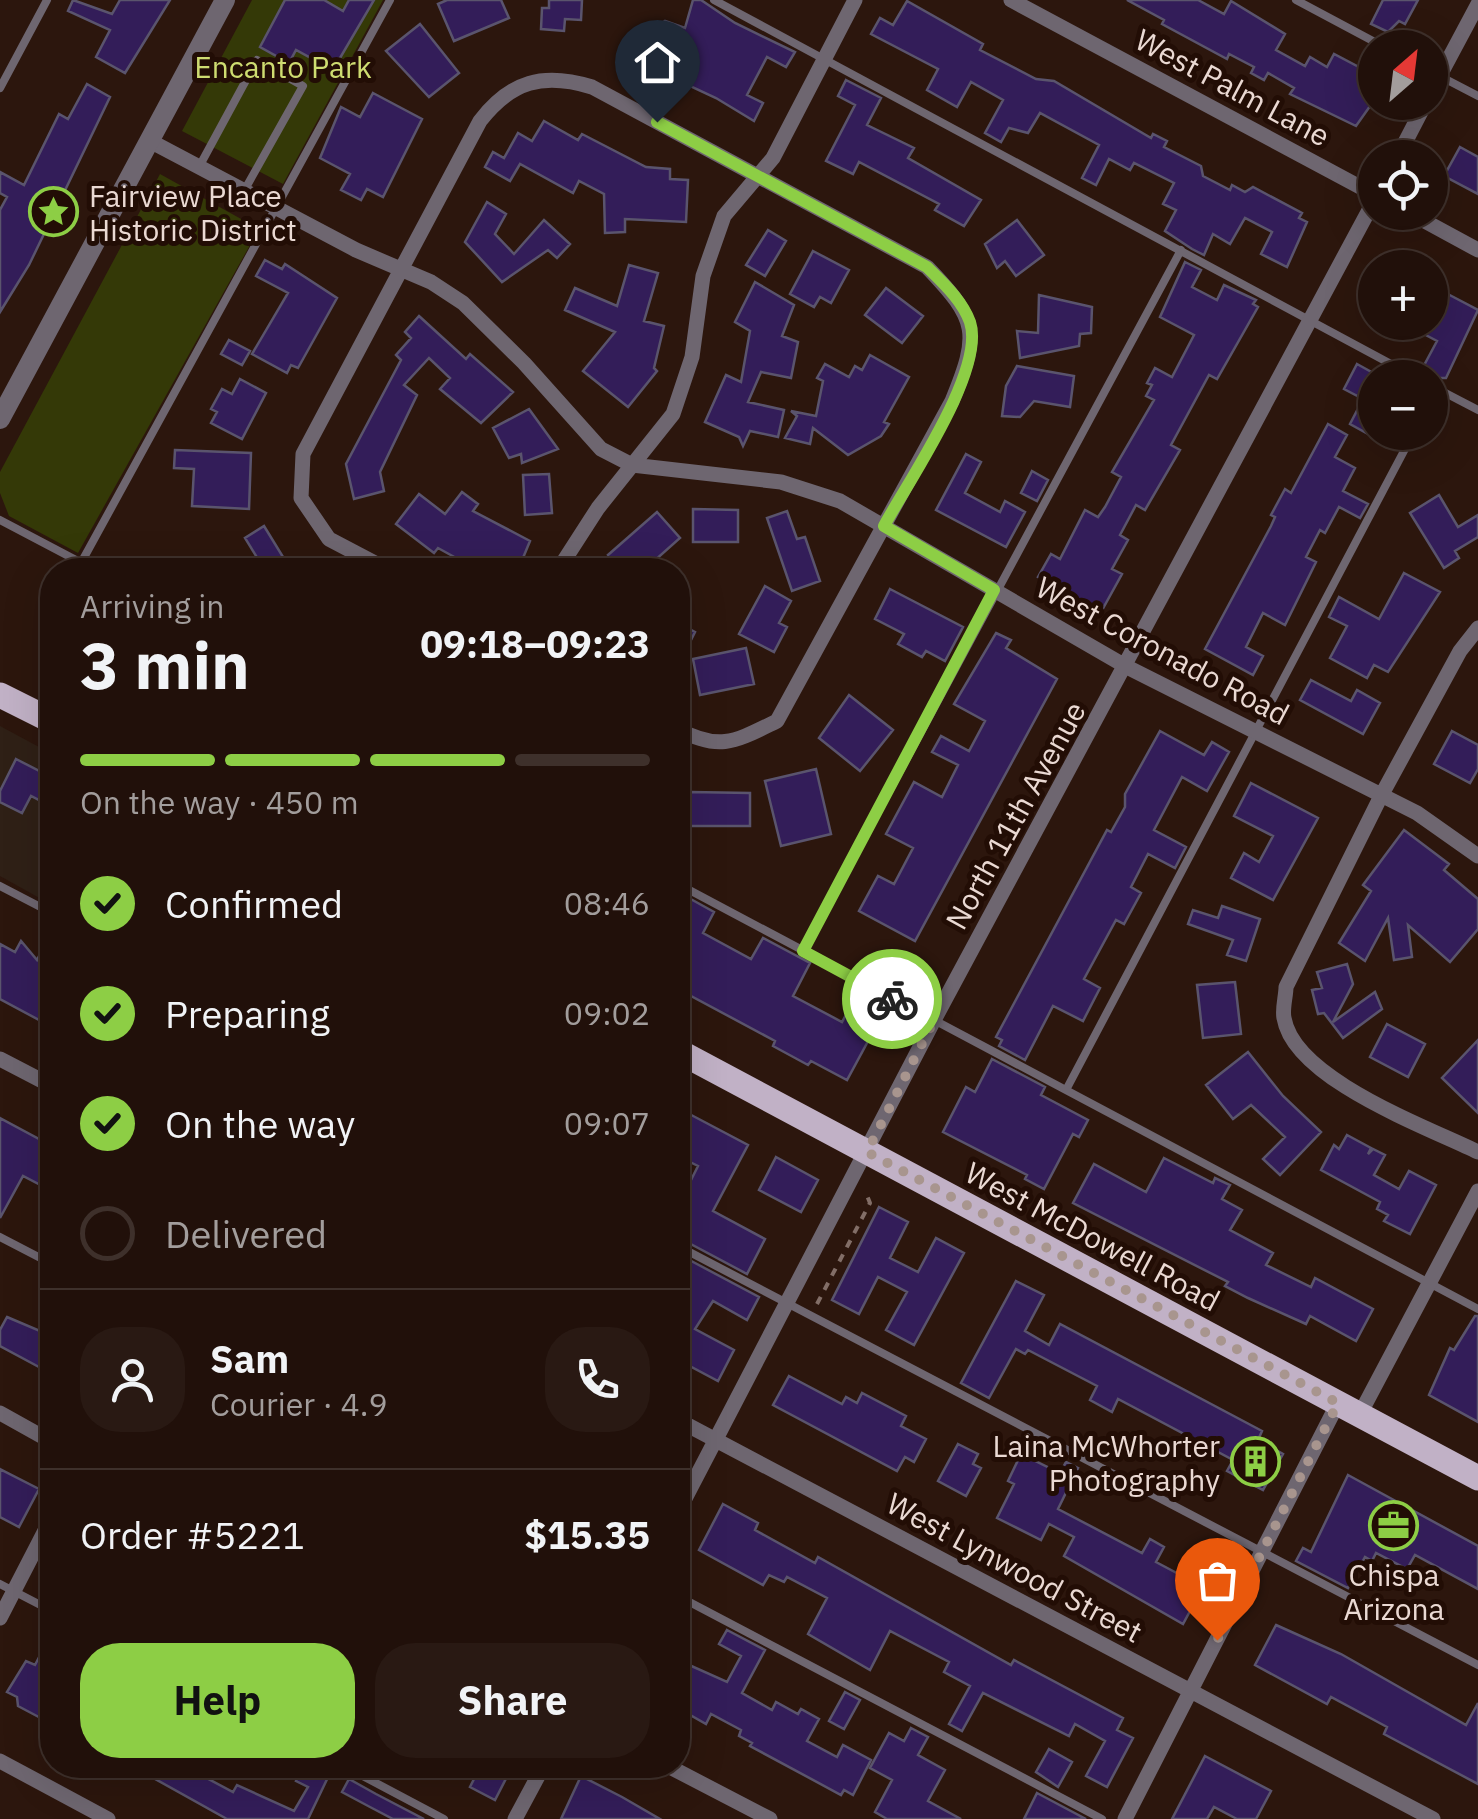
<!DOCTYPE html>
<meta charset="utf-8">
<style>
body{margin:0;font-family:"IBM Plex Sans",sans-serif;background:#291913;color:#f1f3f6;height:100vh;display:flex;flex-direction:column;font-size:38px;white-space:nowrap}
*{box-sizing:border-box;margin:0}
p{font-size:32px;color:#a29d9c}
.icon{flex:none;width:55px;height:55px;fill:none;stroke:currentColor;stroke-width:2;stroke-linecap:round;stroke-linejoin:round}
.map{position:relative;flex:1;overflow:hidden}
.panel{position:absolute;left:40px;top:558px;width:650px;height:1220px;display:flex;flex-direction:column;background:#21100a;border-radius:40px;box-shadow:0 10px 40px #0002,0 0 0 2px #3e302b}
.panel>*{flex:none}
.needle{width:65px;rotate:28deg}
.buttons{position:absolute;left:1358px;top:30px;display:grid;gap:20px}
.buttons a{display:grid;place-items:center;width:90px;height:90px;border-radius:50%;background:#21100a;box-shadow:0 10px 40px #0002,0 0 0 2px #3e302b;font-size:50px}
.pin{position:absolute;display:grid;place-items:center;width:85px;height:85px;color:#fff;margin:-102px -42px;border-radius:50% 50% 50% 0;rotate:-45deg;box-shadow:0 0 10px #0007}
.pin .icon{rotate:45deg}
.courier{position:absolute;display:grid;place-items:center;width:100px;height:100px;margin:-50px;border:8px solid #8dce45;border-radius:50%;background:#fff;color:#222;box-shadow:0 2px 12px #0007}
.summary em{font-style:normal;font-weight:800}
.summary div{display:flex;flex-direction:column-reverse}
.summary{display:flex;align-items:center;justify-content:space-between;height:170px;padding:0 40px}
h1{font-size:65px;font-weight:800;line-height:75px}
.bar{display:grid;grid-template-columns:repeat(4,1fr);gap:15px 10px;align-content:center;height:120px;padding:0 40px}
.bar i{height:12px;border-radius:8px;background:#3e302b}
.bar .active{background:#8dce45}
.bar p{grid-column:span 4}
.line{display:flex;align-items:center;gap:25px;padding:0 40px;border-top:2px solid #3e302b}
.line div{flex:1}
.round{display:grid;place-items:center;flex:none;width:105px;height:105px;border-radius:40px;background:#291913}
ol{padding:0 40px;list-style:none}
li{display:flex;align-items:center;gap:30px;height:110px}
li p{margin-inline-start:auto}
li .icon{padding:10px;border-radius:50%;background:#8dce45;color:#111;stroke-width:4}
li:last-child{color:#a29d9c}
li i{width:55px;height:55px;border:5px solid #3e302b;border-radius:50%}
.button{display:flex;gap:20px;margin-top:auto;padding:20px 40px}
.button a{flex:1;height:115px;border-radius:40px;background:#8dce45;color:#111;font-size:40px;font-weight:800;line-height:115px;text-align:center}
.button a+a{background:#291913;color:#f1f3f6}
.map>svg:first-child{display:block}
</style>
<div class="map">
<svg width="1478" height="1819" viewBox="0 0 1478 1819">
<rect width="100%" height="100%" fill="#2c160d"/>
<!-- commercial -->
<path fill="#2f2016" d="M0 726 52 754V905L0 876Z"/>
<!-- green -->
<path fill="#343907" d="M252 0H383L283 184 182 131Z
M160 174 259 229 78 553 9 516 0 493V472Z"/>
<!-- building -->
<path fill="#331d59" stroke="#5a546d" stroke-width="2.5" d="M73 0 112 14 120 0H170L125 73 96 57 110 30 68 11Z
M285 0H324L343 11 349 0H374L333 70 296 50 289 63 260 47Z
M447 0H501L509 18 454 41 438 4Z
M549 0H582L581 20 565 19 564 31 541 29 542 8H549Z
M693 0H701L735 23 795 52 786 67 767 57 747 95 763 103 754 121 716 98 632 59 642 37 665 21 685 28Z
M1127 0H1198L1224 14 1231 1 1285 34 1276 50 1305 66 1310 57 1327 67 1334 54 1374 75 1369 84 1375 87V99L1356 126 1290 94 1294 88 1268 73 1264 80 1251 73 1254 67 1229 54 1227 59 1162 24 1164 20Z
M1383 0H1418L1405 24 1399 21 1388 32 1371 24Z
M907 1 983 44 980 50 1036 79 1054 81 1151 138 1153 134 1167 141 1164 147 1201 166 1203 176 1230 190 1232 185 1245 192 1253 187 1302 213 1299 218 1307 222 1287 267 1261 254 1272 232 1245 218 1230 244 1213 234 1204 255 1192 249 1165 231 1176 210 1163 204 1174 183 1134 163 1130 170 1109 159 1096 185 1082 178 1099 145 1040 113 1028 133 1009 128 1001 142 985 133 1003 100 971 82 957 107 927 90 938 69 871 34 880 18 893 25Z
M420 24 459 73 429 97 386 51Z
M846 80 881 98 867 125 914 148 908 158 981 200 964 226 935 210 939 204 859 162 853 174 826 161 855 105 838 96Z
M87 84 110 97 29 265 0 312V210L7 197 0 193V172L24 185 59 114 68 119Z
M373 93 422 119 383 197 367 189 361 200 341 190 350 174 320 158 341 107 360 117Z
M544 121 578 140 582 134 646 167 670 169V179L688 180 686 222 625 219V232L605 233 604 194 579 181 573 193 520 164 510 181 485 167 493 152 504 158 518 133 532 141Z
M1460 147 1478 157V194L1444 176Z
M487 202 506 214 495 234 514 254 544 220 570 244 557 258 548 250 502 282 465 242Z
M1017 220 1044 255 1016 276 1005 261 997 268 985 244Z
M768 230 786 241 765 276 746 265Z
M813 251 849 270 831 303 820 297 814 307 790 294Z
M265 260 282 269 285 264 337 298 298 368 291 365 287 373 252 354 288 293 256 276Z
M1185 262 1201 270 1192 287 1217 300 1224 285 1256 300 1253 304 1258 307 1217 379 1209 375 1171 445 1180 450 1145 510 1136 505 1120 535 1128 540 1112 569 1122 574 1101 612 1038 577 1051 554 1060 559 1085 510 1098 517 1105 507 1121 477 1112 472 1154 400 1146 396 1152 385 1147 383 1155 368 1172 377 1194 335 1160 317Z
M629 265 658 273 644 321 664 326 654 368 657 371 628 407 583 371 615 332 565 310 575 288 617 306Z
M755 282 794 305 782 336 798 342 791 378 761 372 748 402 784 410 778 437 750 431 743 446 739 437 705 422 726 375 741 382 750 331 735 322Z
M886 288 923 316 902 343 865 315Z
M1442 291 1478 310 1446 378H1424L1421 371 1437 341 1420 332 1430 322Z
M1039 295 1092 307 1091 333 1080 334 1079 346 1020 358 1017 331 1038 333Z
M419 316 466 359 470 354 513 392 481 423 440 389 450 378 429 358 404 385 417 395 380 472 384 491 354 499 346 464 401 360 396 355 411 338 405 332Z
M229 340 250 351 242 365 221 354Z
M870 355 909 377 884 422 889 424 881 436 848 455 813 428 810 444 785 438 797 416 791 411 816 416 823 381 817 378 825 364 849 377 855 366 862 370Z
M1357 364 1375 374V426L1370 435 1350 424 1363 399 1344 389Z
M1017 366 1074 376 1070 407 1034 401 1020 417 1002 416 1006 386Z
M240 379 266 393 242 439 211 423 217 412 211 409 222 389 232 394Z
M529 409 558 449 522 463 521 454 509 458 493 428Z
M1328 424 1347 435 1335 457 1355 468 1343 491 1368 504 1360 518 1339 507 1325 533 1320 530 1306 557 1316 562 1285 625 1263 613 1246 647 1263 656 1253 675 1205 649 1271 526 1275 517 1271 515 1285 489 1291 493Z
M175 450 251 453 249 509 192 506 194 469 174 468Z
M966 454 981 462 965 493 1000 512 1005 501 1025 512 1006 547 936 510Z
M1032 471 1048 480 1037 501 1021 493Z
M549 474 552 513 525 515 523 475Z
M462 492 478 504 473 511 530 541 518 570H478L438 548 434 553 396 524 419 494 445 514Z
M1439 495 1458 527 1478 515V537L1455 551 1459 558 1444 568 1410 513Z
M693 509 738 510V542H693Z
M787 511 797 539 805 537 820 581 792 591 767 518Z
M657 512 680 538 644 570H620L608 555Z
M264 526 291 570H240L258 559 245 538Z
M1404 573 1440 592 1388 672 1374 665 1367 678 1330 658 1347 626 1329 617 1339 597 1379 619Z
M765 586 791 601 779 623 787 627 774 652 739 634Z
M890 589 963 627 945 661 926 651 922 657 898 644 904 634 875 619Z
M678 623 695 632 678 666Z
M996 633 1011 640 1006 648 1057 679 915 941 859 911 878 876 894 884 913 848 886 834 914 782 942 797 958 765 932 752 941 736 969 751 985 721 954 704Z
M746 648 754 684 700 695 693 659Z
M1311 680 1351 701 1357 690 1380 703 1363 734 1300 700Z
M849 695 893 730 860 771 819 738Z
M1160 731 1204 755 1212 742 1229 752 1207 791 1182 777 1154 830 1186 847 1175 868 1148 854 1131 887 1141 893 1124 924 1116 920 1084 979 1100 988 1083 1021 1053 1006 1025 1060 999 1046 1002 1040 996 1037 1107 830 1111 832 1125 807V794Z
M1452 731 1478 745V769L1470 783 1434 764Z
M16 759 51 777 39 800 31 796 22 813 0 802V791Z
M816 769 831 834 781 846 765 781Z
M1251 783 1318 818 1273 900 1231 878 1244 853 1259 862 1273 836 1234 816Z
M690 792 750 793V826H690Z
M1404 830 1449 864 1444 870 1478 899V929L1450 962 1408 925 1412 957 1394 960 1388 918 1365 961 1339 943 1371 891 1363 885Z
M678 892 714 912 703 933 751 959 763 938 810 963 793 996 842 1022 852 1004 880 1019 847 1080 811 1061 808 1065 773 1046 775 1041 678 989Z
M1222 906 1260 919 1246 961 1227 955 1233 940 1188 924 1193 910 1218 918Z
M52 930V1027L0 999V944L15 952 21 941 37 960Z
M1347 964 1353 984 1333 1022 1375 992 1382 1009 1343 1038 1324 1013 1318 1014 1312 990 1322 988 1317 972Z
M1235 982 1241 1034 1203 1038 1197 985Z
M1387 1024 1425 1044 1408 1077 1370 1057Z
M1478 1040V1113L1442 1078Z
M1248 1052 1283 1096 1321 1132 1280 1175 1263 1159 1285 1137 1251 1105 1233 1119 1206 1085Z
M992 1059 1045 1087 1041 1095 1088 1120 1079 1137 1073 1134 1044 1189 1025 1179 1027 1175 943 1132 966 1087 975 1092Z
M678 1108 748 1145 713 1211 765 1239 747 1274 687 1242 689 1238 678 1232V1206L698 1166 678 1156Z
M0 1118 52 1146V1191L23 1176 0 1218Z
M1347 1135 1371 1148 1368 1154 1373 1149 1385 1155 1374 1175 1399 1189 1409 1171 1436 1185 1410 1234 1384 1221 1388 1215 1377 1209 1380 1202 1321 1170 1334 1145 1339 1149Z
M776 1157 818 1180 801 1212 759 1190Z
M1164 1158 1213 1183 1215 1178 1230 1185 1222 1199 1242 1210 1230 1230 1273 1253 1266 1265 1311 1287 1315 1278 1373 1309 1356 1341 1310 1316 1306 1324 1248 1298 1225 1286 1228 1282 1073 1203 1094 1164 1146 1192Z
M879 1207 908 1222 890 1258 918 1272 936 1238 964 1253 914 1345 886 1330 907 1292 878 1277 859 1314 832 1300Z
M680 1255 759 1297 747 1320 713 1301 695 1329 734 1350 718 1381 686 1364 689 1359 678 1352V1304L687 1285 678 1280Z
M1016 1281 1044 1295 1025 1331 1049 1345 1060 1324 1262 1431 1258 1440 1283 1454 1263 1490 1227 1471 1233 1460 1118 1399 1112 1412 1090 1400 1097 1386 1028 1350 1025 1354 1016 1349 989 1398 961 1383Z
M1475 1316H1478V1422L1429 1395 1450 1348 1454 1350Z
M7 1317 52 1336V1374L0 1346V1330Z
M789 1376 842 1404 846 1397 857 1403 862 1393 906 1416 901 1426 926 1439 914 1462 905 1457 897 1471 773 1405Z
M958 1444 978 1454 973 1464 981 1468 966 1496 938 1481Z
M1021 1454 1060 1473 1066 1462 1078 1468 1058 1509 1142 1553 1150 1539 1164 1547 1156 1562 1203 1587 1183 1624 1064 1556 1074 1537 1049 1524 1041 1540 997 1518 1014 1484 1008 1481Z
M0 1469 39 1489 19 1527 0 1517Z
M1348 1475 1478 1546V1589L1415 1555 1407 1569 1376 1553 1372 1561 1365 1557 1348 1588 1296 1561 1303 1548 1311 1552Z
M723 1504 758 1523 755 1530 815 1563 818 1557 1011 1665 1014 1660 1123 1718 1117 1730 1133 1738 1107 1787 1086 1776 1105 1741 1075 1724 1069 1736 983 1693 962 1731 949 1724 970 1686 944 1672 949 1662 890 1631 870 1670 808 1634 827 1598 787 1577 784 1582 769 1575 763 1585 699 1550Z
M1276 1625 1341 1654 1466 1725 1478 1703V1784L1384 1734 1387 1727 1331 1697 1327 1704 1255 1665Z
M727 1630 765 1650 742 1693 772 1710 776 1702 798 1714 801 1709 819 1719 807 1741 837 1757 843 1745 871 1760 853 1795 844 1790 841 1795 750 1746 752 1743 739 1736 741 1730 711 1714 706 1724 678 1708V1660L727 1682 741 1656 719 1644Z
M52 1632V1724L18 1706 17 1697 7 1692 26 1661 35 1665Z
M845 1692 860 1700 844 1729 829 1721Z
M911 1728 928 1737 918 1755 945 1770 928 1801 961 1819H887L875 1812 892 1780 870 1768 889 1733 904 1741Z
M1049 1749 1072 1762 1058 1787 1036 1772Z
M1205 1756 1271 1791 1256 1819H1237L1214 1807 1207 1819H1172Z
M130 1765H182L233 1792 237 1785 294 1811 308 1787 296 1781 305 1765 330 1773 308 1819H227Z
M481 1765H513L495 1800 470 1787Z
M581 1776 622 1797 660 1819H561Z
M349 1779 376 1794 424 1819H393L370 1807 342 1792Z
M1037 1793 1086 1819H1024Z"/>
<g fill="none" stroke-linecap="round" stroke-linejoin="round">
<!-- path -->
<path stroke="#826e67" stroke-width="4" stroke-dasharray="8 8" stroke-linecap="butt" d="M817 1304 870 1203 866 1193"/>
<!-- service -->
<path stroke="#6e6670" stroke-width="8" d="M714 0 1417 378
M1296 0 1386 48
M1430 71 1478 96
M0 88 47 0
M199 167 257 60 303 86 244 191
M1430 385 1478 410
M1430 403 1437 389
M0 520 95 570
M81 563 390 0
M678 884 1478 1309
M0 886 52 913
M803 951 1181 250
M1066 1090 1414 432
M0 1237 52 1264
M678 1246 1478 1665
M0 1584 52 1611
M678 1596 1102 1819
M342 1765 444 1819"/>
<!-- minor -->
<path stroke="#6e6670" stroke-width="15" d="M1011 0 1375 195
M1430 94 1478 4
M150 141 356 250 431 282 463 303 524 363 601 449 632 465 781 482 840 501 1127 667 1417 813 1478 856
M1397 158 1426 102
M1408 212 1478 250
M388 570 329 539 301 498 303 454 480 121C511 81 543 72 592 87L927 267C978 320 980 333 952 401L777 721C736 741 720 752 678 729
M558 570 598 508 673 414 692 357 703 276 724 216 773 158 855 0
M1478 628 1460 651 1381 796 1286 987C1286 996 1282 1009 1284 1018 1294 1079 1427 1127 1478 1152
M0 1059 52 1086
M0 1413 52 1442
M1360 1414 1478 1191
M678 1420 1433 1819
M678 1512 933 1022 1375 199
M0 1618 52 1517
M0 1761 108 1819
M666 1765 770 1819
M515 1819 544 1765
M1125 1819 1338 1403"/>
<!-- tertiary -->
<path stroke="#6e6670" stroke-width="20" d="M0 419 225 0"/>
<!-- primary -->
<path stroke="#c1b1c6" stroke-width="25" d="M0 695 52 721
M678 1051 1478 1478"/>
</g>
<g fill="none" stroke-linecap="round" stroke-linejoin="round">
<!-- done -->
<path stroke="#a8958e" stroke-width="10" stroke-dasharray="0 18" d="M892 999 933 1022 867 1152 1338 1403 1217 1640"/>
<!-- route -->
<path stroke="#8dce45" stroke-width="12" d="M657 122 927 267C943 283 962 300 970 322 986 370 907 483 884 526L994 590 803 951 892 999"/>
</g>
<!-- icons -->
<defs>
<symbol id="sight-ring" viewBox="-11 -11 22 22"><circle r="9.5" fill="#220d05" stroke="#8dce45" stroke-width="1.5"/><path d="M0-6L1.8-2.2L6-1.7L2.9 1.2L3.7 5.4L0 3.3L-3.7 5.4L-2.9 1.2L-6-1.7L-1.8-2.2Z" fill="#8dce45"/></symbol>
<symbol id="building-ring" viewBox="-11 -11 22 22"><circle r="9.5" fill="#220d05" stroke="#8dce45" stroke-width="1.5"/><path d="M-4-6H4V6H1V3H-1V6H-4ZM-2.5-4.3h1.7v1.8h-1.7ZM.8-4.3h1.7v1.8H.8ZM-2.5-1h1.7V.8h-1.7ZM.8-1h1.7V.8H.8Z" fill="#8dce45"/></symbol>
<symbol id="office-ring" viewBox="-11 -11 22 22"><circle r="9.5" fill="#220d05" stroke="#8dce45" stroke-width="1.5"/><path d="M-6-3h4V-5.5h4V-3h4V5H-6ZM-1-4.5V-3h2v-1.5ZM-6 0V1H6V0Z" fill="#8dce45"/></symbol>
</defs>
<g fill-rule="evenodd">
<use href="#sight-ring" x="26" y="184" width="55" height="55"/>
<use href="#building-ring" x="1228" y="1434" width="55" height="55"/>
<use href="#office-ring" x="1366" y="1498" width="55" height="55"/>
</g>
<g text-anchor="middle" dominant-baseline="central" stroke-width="10" stroke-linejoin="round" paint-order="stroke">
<!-- park labels -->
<g font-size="30" fill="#cedc71" stroke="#220d05">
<text x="283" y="66">Encanto Park</text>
</g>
<!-- street labels -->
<g font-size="30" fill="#ead9d3" stroke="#220d05">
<text transform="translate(1233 87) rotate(28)">West Palm Lane</text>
<text transform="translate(1163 650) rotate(28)">West Coronado Road</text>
<text transform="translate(1015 815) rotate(-61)">North 11th Avenue</text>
<text transform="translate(1093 1236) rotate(28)">West McDowell Road</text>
<text transform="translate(1015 1567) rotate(28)">West Lynwood Street</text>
</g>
<!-- poi labels -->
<g font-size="30" fill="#ead9d3" stroke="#220d05" text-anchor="start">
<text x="89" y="195">Fairview Place<tspan x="89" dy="34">Historic District</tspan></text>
<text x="1220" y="1445" text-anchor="end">Laina McWhorter<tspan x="1220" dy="34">Photography</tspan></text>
<text x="1394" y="1574" text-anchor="middle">Chispa<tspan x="1394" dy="34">Arizona</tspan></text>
</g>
</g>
</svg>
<div class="buttons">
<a><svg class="needle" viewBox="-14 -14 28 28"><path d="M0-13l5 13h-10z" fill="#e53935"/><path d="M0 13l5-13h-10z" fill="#a29d9c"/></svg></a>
<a><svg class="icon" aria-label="locate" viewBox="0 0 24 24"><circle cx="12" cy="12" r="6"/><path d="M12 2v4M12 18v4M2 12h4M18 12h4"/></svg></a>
<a>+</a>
<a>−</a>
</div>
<div class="pin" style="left:1217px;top:1640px;background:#ea580c"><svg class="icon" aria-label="bag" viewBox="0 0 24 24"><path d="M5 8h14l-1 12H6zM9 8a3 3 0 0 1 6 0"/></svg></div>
<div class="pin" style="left:657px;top:122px;background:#1f2937"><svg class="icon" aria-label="home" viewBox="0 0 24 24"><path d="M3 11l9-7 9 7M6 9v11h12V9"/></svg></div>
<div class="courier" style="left:892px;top:999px"><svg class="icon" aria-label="bike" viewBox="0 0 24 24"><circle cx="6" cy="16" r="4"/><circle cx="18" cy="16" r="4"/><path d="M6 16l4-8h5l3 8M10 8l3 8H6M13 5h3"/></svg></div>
<section class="panel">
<div class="summary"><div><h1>3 min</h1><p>Arriving in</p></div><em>09:18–09:23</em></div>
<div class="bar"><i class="active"></i><i class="active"></i><i class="active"></i><i></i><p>On the way · 450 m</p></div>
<ol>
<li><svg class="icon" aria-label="check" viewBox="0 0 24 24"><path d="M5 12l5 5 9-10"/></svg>Confirmed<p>08:46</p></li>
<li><svg class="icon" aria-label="check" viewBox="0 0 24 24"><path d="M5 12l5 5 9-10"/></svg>Preparing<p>09:02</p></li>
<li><svg class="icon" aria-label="check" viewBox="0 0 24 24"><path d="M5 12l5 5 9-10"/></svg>On the way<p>09:07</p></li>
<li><i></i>Delivered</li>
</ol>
<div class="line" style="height:180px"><a class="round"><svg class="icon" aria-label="person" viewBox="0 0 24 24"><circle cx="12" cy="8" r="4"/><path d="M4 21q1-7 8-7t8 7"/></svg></a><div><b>Sam</b><p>Courier · 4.9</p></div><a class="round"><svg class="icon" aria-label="phone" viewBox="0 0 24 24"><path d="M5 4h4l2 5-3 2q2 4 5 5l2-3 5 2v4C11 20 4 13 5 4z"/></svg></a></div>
<div class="line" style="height:130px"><div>Order #5221</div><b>$15.35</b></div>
<div class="button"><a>Help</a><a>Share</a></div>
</section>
</div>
